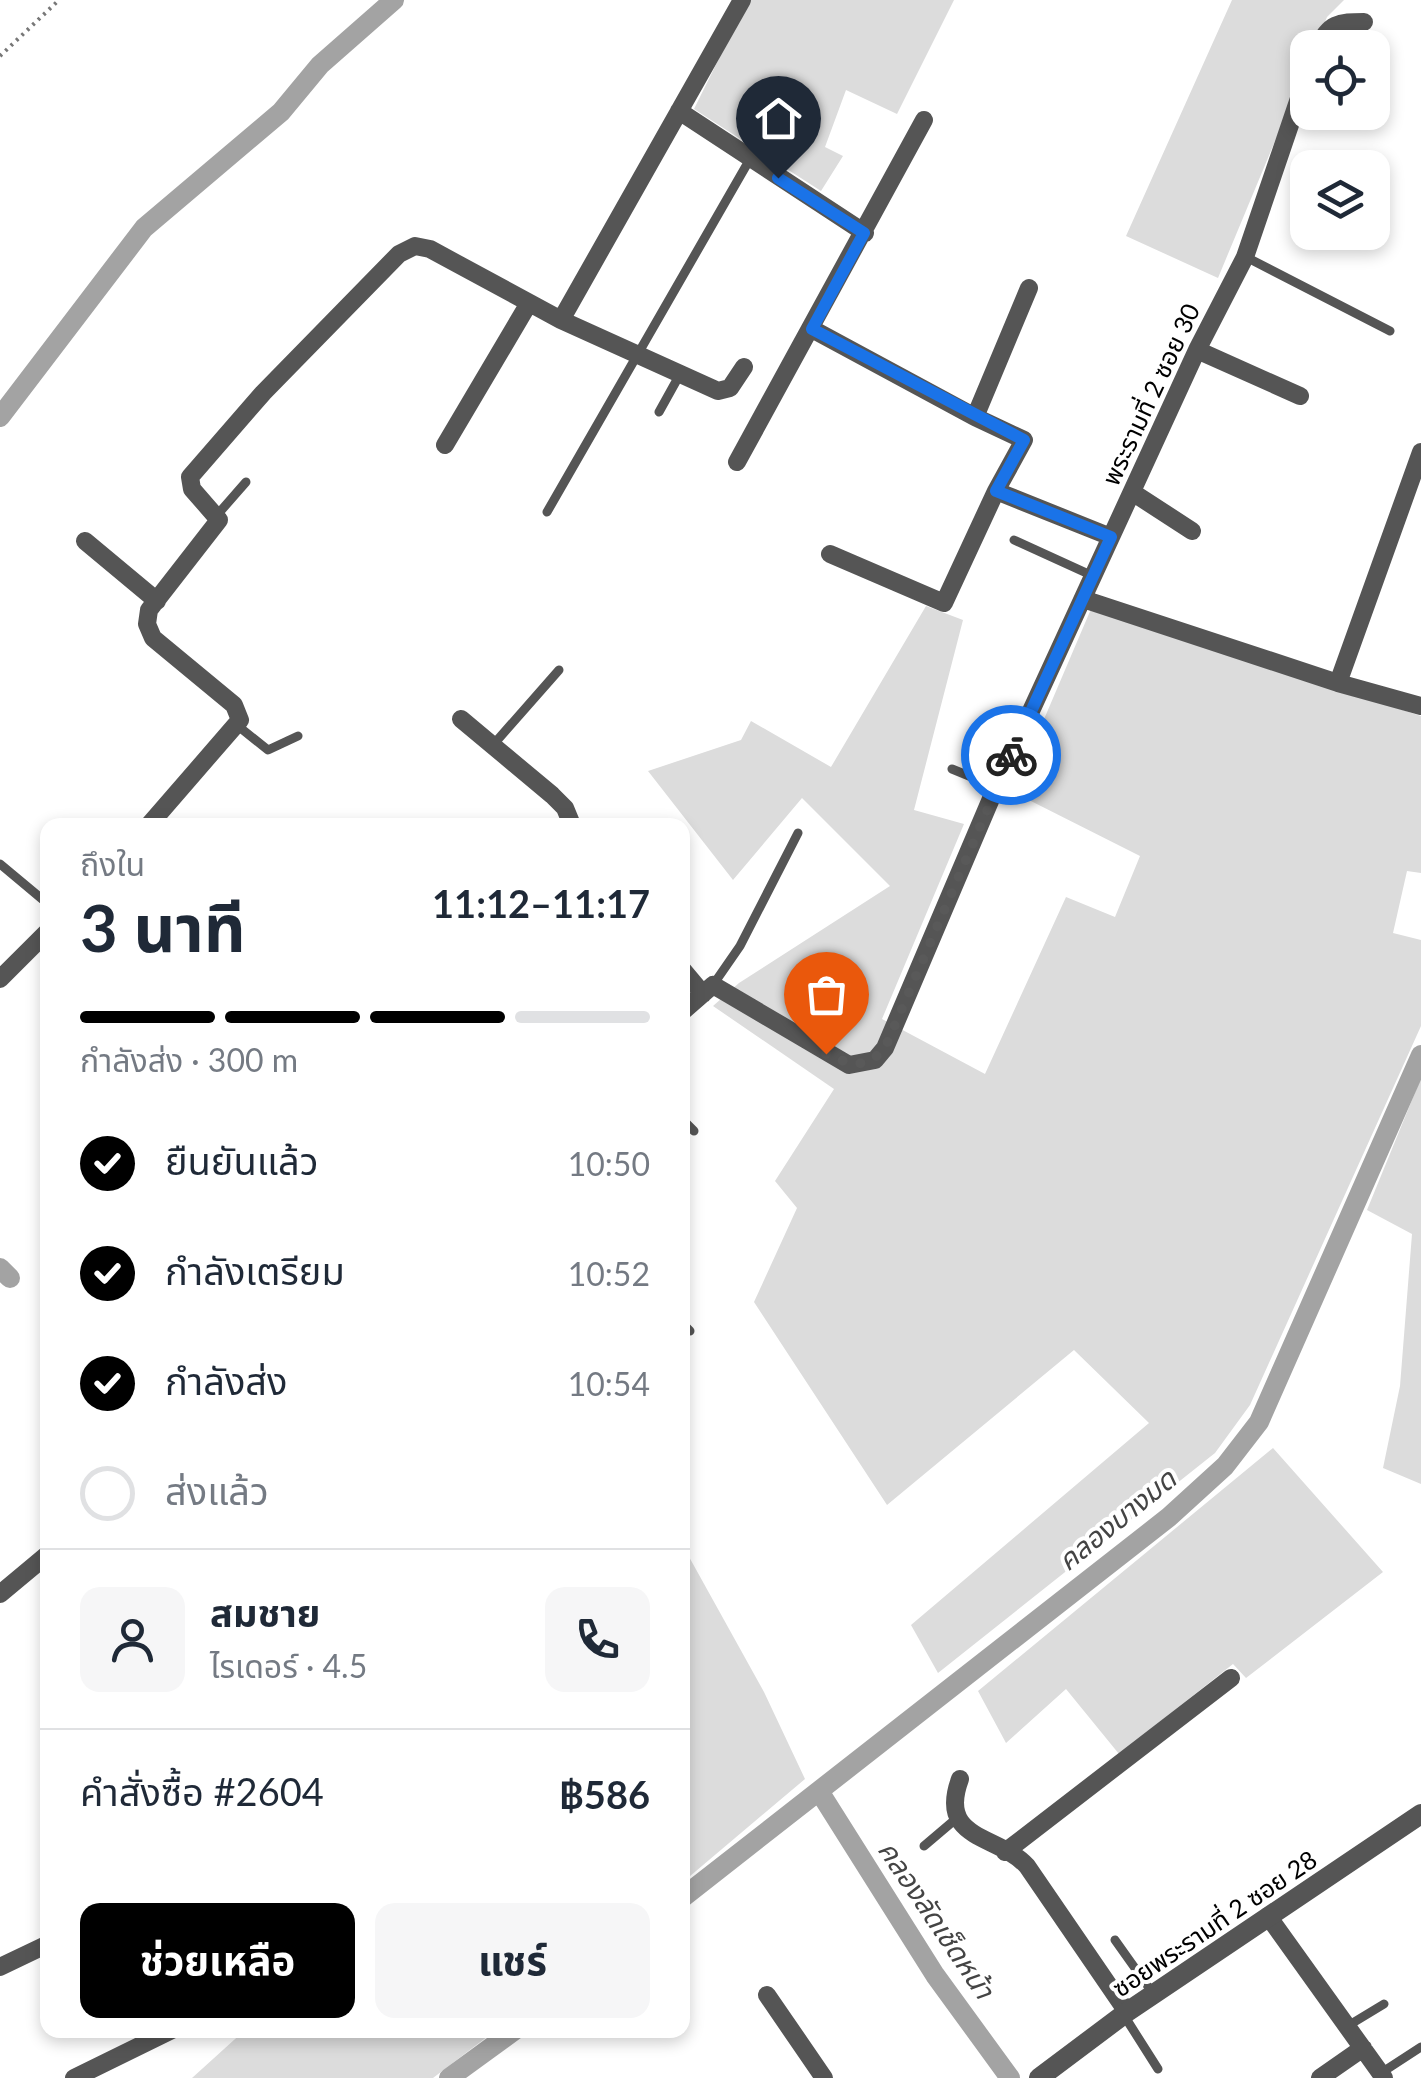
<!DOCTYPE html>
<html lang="th">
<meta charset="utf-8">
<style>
body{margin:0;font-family:Lato,"Noto Sans Thai",sans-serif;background:#f6f6f7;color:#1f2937;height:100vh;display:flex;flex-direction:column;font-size:38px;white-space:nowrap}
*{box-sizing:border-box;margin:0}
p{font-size:32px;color:#747a83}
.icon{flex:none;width:55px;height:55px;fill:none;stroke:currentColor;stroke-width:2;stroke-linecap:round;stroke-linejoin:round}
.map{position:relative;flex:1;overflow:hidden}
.side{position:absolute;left:40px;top:818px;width:650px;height:1220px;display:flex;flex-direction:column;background:#fff;border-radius:20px;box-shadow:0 5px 15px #0003}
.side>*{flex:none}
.controls{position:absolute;left:1290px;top:30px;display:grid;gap:20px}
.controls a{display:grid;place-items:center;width:100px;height:100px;border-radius:20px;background:#fff;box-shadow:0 5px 15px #0003;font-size:50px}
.pin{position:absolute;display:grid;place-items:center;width:85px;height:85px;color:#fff;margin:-102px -42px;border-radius:50% 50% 50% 0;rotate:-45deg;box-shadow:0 0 10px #0007}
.pin .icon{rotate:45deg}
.courier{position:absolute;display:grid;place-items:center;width:100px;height:100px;margin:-50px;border:8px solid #1a73e8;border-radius:50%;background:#fff;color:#222;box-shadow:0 2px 12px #0007}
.overview em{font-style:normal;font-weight:700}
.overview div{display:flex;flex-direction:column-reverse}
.overview{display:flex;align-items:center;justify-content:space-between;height:170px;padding:0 40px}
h1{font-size:65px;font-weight:700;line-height:75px}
.bar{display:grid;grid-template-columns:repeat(4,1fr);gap:15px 10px;align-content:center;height:120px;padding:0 40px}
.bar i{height:12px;border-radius:8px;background:#e0e1e3}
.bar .on{background:#000}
.bar p{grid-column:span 4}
.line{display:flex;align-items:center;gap:25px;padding:0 40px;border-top:2px solid #e0e1e3}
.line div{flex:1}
.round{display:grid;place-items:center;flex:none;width:105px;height:105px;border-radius:20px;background:#f6f6f7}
ol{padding:0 40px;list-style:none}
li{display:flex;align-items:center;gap:30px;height:110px}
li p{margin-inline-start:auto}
li .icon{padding:10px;border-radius:50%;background:#000;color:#fff;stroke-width:4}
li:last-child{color:#747a83}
li i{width:55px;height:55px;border:5px solid #e0e1e3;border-radius:50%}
.action{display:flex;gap:20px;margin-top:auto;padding:20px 40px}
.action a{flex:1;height:115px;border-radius:20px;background:#000;color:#fff;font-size:40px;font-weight:700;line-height:115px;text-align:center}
.action a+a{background:#f6f6f7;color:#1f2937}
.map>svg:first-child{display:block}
</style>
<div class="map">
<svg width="1421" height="2078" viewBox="0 0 1421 2078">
<rect width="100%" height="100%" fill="#fff"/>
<!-- green -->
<path fill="#dcdcdc" d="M748 0H954L897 114 846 90 825 147 843 156 821 191 694 109Z
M1232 0H1344L1327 17 1315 47 1308 48 1307 64 1218 278 1126 236Z
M926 606 963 620 914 810 964 824 882 1019 985 1074 1066 897 1115 917 1140 856 1013 792 1091 609 1421 716V873L1407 871 1393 933 1421 940V1026L1250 1405 1215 1453 938 1673 911 1625 1149 1423 1074 1350 887 1505 754 1302 797 1208 775 1181 834 1089 713 1006 739 983 890 886 802 798 733 880 648 771 741 740 751 721 831 767Z
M1421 1078V1484L1383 1468 1400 1386 1412 1234 1367 1210Z
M1273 1448 1383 1572 1246 1678 1233 1664 1119 1754 1066 1689 1006 1743 978 1691Z
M683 1546 764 1692 805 1779 683 1882Z
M245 2030H496L433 2078H192Z"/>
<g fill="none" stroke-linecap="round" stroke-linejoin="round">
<!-- canal -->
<path stroke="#a3a3a3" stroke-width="20" d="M0 417 144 228 281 112 320 65 394 0
M0 1268 10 1278
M819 1791 935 1975 1010 2078
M682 1898 1169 1517 1225 1466 1259 1422 1421 1055
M449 2078 515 2030"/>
<!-- path -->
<path stroke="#777" stroke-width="4" stroke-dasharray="2.5 5" stroke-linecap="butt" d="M0 56 59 0"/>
<!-- service -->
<path stroke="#555" stroke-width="9" d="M1246 257 1390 331
M659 412 679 376
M547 512 750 159
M218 514 246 482
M1014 540 1093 576
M238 726 268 750 298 736
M493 745 559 670
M952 769 996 787
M0 864 48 904
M713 985 740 946 798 833
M682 1119 694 1131
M682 1323 690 1331
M924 1846 957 1818
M1115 1940 1152 1992
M1125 2017 1158 2069
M1346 2027 1384 2004
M1381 2073 1421 2047"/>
<!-- minor -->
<path stroke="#555" stroke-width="18" d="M1318 48C1328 23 1339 22 1364 22
M679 111 865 233
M561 320 742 0
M812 329 975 417
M1197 350 1300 396
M445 445 529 303
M737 462 924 120
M996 491 1024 440 975 417 1029 288
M1132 492 1192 531
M85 541 157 601
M830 554 944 603 996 491 1111 537
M1083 599 1338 683 1421 706
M1338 683 1421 452
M461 719 552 795 565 808 572 825
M149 825 240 720 234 705 153 638 147 624 149 610 219 520 192 489 190 477 263 393 399 254 415 246 430 249 561 320 718 391 730 388 744 367
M682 969 703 994
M0 979 48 931
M682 1012 713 985 849 1065 875 1060 885 1048 996 787 1197 350 1245 257 1308 72
M0 1594 48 1554
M960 1779C937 1841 998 1834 1027 1866L1127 2012
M1005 1852 1231 1678
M1268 1916 1384 2078
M0 1967 48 1944
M767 1995 824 2078
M74 2078 172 2030
M1320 2078 1363 2048"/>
<!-- tertiary -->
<path stroke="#555" stroke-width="20" d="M1039 2078 1127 2012 1421 1814"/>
</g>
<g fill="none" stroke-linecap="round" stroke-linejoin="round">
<!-- done -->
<path stroke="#595959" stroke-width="10" stroke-dasharray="0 18" d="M826 1054C851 1065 865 1070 885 1048L1011 755"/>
<!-- route -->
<path stroke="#1a73e8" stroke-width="12" d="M778 178 864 233 812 329 1024 440 996 491 1111 537 1011 755"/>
</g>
<g text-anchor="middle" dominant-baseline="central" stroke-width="8" stroke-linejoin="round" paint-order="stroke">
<!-- street labels -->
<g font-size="25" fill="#000" stroke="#fff">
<text transform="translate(1150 394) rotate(-65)">พระรามที่ 2 ซอย 30</text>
<text transform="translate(1214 1923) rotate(-34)">ซอยพระรามที่ 2 ซอย 28</text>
</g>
<!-- water labels -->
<g font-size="28" font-style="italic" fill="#444" stroke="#fff">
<text transform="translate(1116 1519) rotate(-39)">คลองบางมด</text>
<text transform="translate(937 1919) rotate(56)">คลองลัดเช็ดหน้า</text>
</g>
</g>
</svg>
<div class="controls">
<a><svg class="icon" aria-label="locate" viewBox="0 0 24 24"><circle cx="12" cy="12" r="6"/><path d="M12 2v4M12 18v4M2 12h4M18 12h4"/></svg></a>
<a><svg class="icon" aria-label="layers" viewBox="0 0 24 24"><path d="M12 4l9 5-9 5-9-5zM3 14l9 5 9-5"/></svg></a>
</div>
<div class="pin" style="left:826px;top:1054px;background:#ea580c"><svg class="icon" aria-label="bag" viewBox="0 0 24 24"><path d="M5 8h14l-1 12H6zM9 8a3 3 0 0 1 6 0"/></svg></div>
<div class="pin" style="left:778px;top:178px;background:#1f2937"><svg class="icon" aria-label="home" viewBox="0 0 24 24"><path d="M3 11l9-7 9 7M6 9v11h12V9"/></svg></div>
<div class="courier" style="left:1011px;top:755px"><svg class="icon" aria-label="bike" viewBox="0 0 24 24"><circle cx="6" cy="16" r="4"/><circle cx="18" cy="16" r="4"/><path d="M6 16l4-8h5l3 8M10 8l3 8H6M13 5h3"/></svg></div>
<section class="side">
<div class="overview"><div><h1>3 นาที</h1><p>ถึงใน</p></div><em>11:12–11:17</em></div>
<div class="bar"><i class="on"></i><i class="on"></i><i class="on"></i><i></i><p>กำลังส่ง · 300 m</p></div>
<ol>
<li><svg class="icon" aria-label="check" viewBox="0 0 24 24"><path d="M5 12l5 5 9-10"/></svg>ยืนยันแล้ว<p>10:50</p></li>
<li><svg class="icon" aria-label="check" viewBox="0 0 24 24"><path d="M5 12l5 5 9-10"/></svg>กำลังเตรียม<p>10:52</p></li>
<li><svg class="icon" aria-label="check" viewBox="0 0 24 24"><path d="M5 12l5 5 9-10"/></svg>กำลังส่ง<p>10:54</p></li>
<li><i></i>ส่งแล้ว</li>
</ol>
<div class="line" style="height:180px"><a class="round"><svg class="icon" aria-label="person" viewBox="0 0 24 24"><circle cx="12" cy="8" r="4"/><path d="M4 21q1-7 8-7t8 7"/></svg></a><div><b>สมชาย</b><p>ไรเดอร์ · 4.5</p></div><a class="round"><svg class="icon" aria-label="phone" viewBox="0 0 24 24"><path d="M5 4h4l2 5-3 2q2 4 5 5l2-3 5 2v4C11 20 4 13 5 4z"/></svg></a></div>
<div class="line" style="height:130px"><div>คำสั่งซื้อ #2604</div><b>฿586</b></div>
<div class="action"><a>ช่วยเหลือ</a><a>แชร์</a></div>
</section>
</div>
